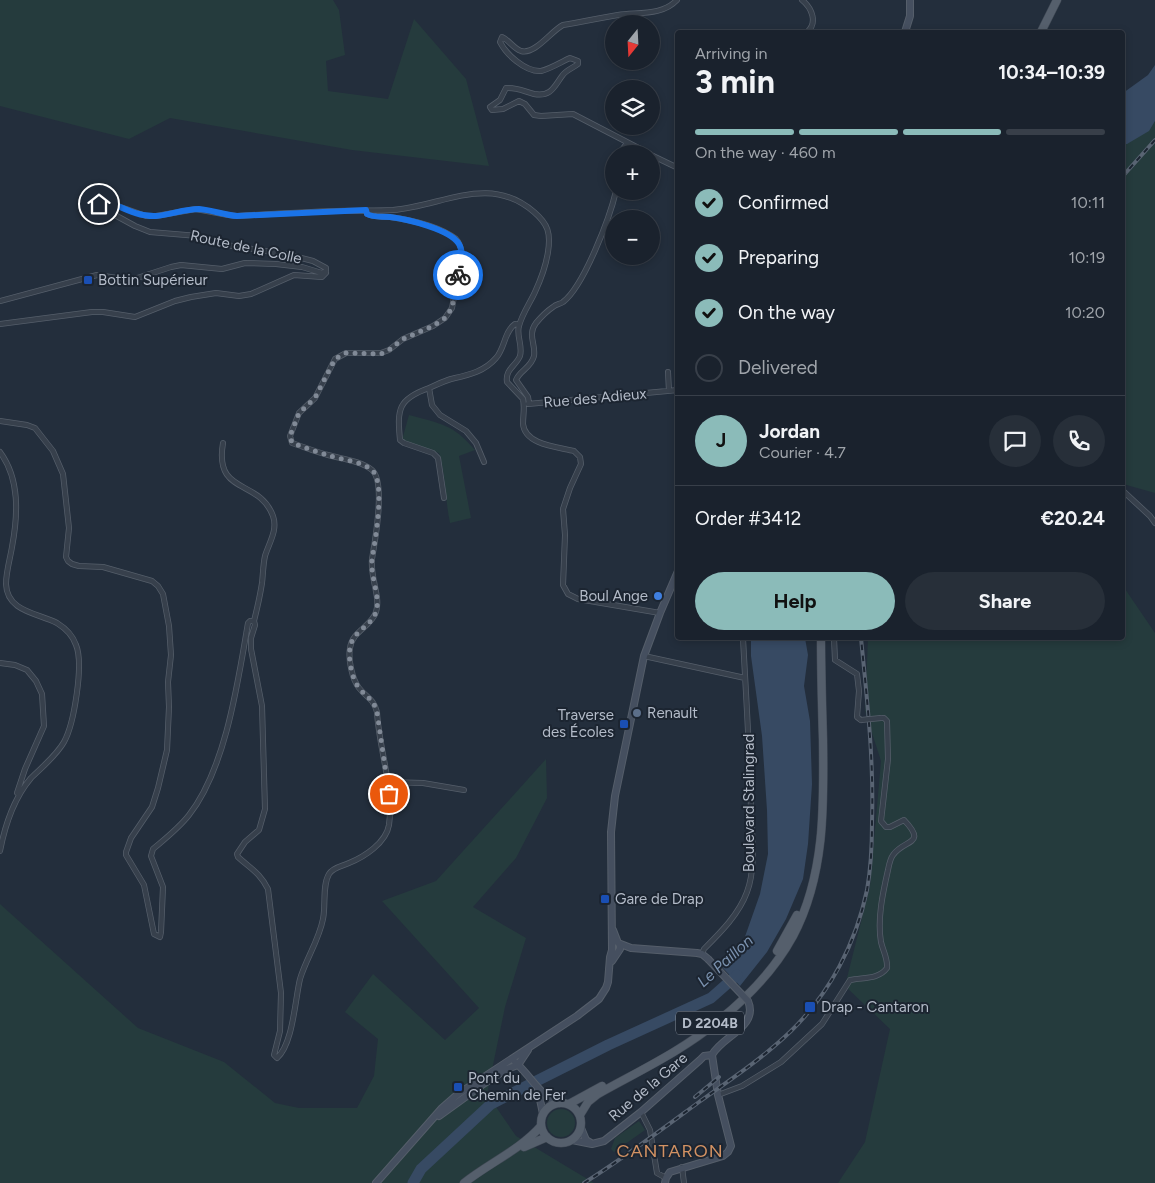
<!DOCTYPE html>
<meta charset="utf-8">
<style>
body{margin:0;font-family:Figtree,sans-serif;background:#272f39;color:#f1f3f6;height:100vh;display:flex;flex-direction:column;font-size:19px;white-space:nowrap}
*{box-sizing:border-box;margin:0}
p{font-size:16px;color:#9fa4aa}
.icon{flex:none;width:28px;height:28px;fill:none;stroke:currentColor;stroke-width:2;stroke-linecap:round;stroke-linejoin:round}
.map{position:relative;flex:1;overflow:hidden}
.sheet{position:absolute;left:675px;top:30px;width:450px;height:610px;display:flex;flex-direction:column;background:#1a222d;border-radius:5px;box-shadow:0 2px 8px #0003,0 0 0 1px #383f49}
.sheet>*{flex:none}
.needle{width:32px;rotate:198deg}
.controls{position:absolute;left:605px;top:15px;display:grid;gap:10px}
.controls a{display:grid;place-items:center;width:55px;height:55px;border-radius:50%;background:#1a222d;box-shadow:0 2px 8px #0003,0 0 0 1px #383f49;font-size:25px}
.pin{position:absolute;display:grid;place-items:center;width:42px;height:42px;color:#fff;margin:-21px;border:2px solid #fff;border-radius:50%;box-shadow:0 1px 5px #0007}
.courier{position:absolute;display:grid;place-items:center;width:50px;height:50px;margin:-25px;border:4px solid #1a73e8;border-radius:50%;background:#fff;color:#222;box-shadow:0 1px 6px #0007}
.overview em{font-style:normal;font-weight:700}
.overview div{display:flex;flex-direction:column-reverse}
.overview{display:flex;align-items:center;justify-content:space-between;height:85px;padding:0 20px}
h1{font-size:32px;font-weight:700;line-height:38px}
.bar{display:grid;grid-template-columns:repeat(4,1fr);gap:8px 5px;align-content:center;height:60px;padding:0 20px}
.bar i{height:6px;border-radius:4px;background:#383f49}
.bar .selected{background:#8bbbb9}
.bar p{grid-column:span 4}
.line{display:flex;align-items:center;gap:12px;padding:0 20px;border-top:1px solid #383f49}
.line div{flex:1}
.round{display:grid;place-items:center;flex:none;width:52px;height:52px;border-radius:26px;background:#272f39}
ol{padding:0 20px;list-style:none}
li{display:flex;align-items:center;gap:15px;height:55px}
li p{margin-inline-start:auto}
li .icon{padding:5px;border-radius:50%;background:#8bbbb9;color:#111;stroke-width:4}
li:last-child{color:#9fa4aa}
li i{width:28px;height:28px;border:2px solid #383f49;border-radius:50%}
.cta{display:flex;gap:10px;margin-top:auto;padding:10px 20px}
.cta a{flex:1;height:58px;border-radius:30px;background:#8bbbb9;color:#111;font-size:20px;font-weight:700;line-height:58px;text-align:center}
.cta a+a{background:#272f39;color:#f1f3f6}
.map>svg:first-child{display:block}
</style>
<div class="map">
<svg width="1155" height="1183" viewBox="0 0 1155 1183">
<rect width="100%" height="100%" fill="#232e3c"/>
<!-- green -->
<path fill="#253b3d" d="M0 0H333L339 10 345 55 326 61 328 91 388 99 414 19 466 79 489 166 352 150 170 118 129 139 0 106Z
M1155 122V493L1123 484 1122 129Z
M409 415C441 424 453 424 475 450L459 456 471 518 450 523C445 499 446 475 439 453L402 440Z
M1123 586 1155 633V1183H838L865 1142 890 1029 845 986 870 886 881 761 865 711 868 638H1122Z
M546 759 547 798 516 858 473 907 526 938 505 1007 487 1094 516 1136 594 1183H0V904L138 1028 224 1062 275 1103 299 1108H357L374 1076 378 1039 345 1012 373 974 445 1040 479 1008 382 901 436 881Z
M547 1123a14 14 0 1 1 28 0a14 14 0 1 1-28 0Z
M639 1121 645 1130 614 1152 611 1149 615 1138Z"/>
<!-- water -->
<path fill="#374a63" d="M1155 65V121L1149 131 1127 144H1123V93L1148 75Z
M751 638H805L808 655 804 686 810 721 812 784 808 844 803 879 786 919 767 952 740 986 722 967 741 948 760 894 768 854 767 810 762 736 751 656Z"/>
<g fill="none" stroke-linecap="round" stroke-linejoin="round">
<!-- river -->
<path stroke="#374a63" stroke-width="11" d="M413 1183 421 1169 491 1104 608 1045 711 998 737 975"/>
<defs>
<path id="street" d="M802 0C812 8 818 23 807 32
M619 154 627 143
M650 154 573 114 541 116 534 115 525 104 519 101 503 109 492 110 490 107 500 100 506 88C517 87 523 91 534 94 551 97 554 87 562 76 566 70 573 68 578 64V61L570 58C561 62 550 69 541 71 525 72 506 54 500 42L502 37C509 40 513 48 521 51 535 55 551 31 563 25 581 22 599 18 618 15 638 12 662 16 677 0
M651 155 678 168
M0 301 97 275 131 280 171 267 181 265 222 269 245 263 276 264 302 267 322 273 326 271V268L313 261 286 254 226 245 198 236 150 232 135 226 102 208 99 204 98 202 101 200 146 216H156L196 209 228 215 237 216C270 214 303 212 336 211 355 210 374 211 393 210 443 206 489 173 534 212 548 224 551 233 548 252 546 265 541 279 535 292 530 303 522 314 519 326 516 335 523 346 520 356 516 366 505 369 507 382L523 399C525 408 523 415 523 424 525 445 558 447 574 451L580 457 581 464 570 488 563 509 565 535 563 585 568 594 578 599 660 613
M0 324 92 312H103L135 317 175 301 191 297 216 293 239 296 251 294 294 275 322 277 326 273
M668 372 669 391
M429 388C398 399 397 409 400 440L404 443 433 453 438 458 444 498
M529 403 528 397 516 380C520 370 531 368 534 356 536 344 527 335 536 323 541 317 547 311 553 307 556 304 561 304 563 302 584 286 610 217 616 191
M528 404 678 390
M0 421 27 425 35 428 53 451 63 474 69 528 66 557 68 561 72 564 79 566 103 567 152 581 158 586 163 594 169 626 171 655 168 682 169 707 167 750 158 788 152 807 131 838 126 852V855L144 885 154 934 160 937 161 932 163 887 151 856 153 849C166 838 179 828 189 815 226 768 238 681 248 623L250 621H254L255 625 251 638V649L262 706 265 809 259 830 245 842 237 854 238 857C251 869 260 873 268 889L281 993 280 1031 274 1055 277 1058C293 1044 295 1000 300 979 306 959 319 940 323 919 326 905 322 886 329 874 333 867 343 866 349 863 364 857 386 843 389 825 394 788 379 749 377 712 373 698 367 698 359 688 352 679 348 659 350 648 352 631 371 627 376 612 381 597 370 578 372 559 375 541 386 482 372 470 361 461 342 459 328 455 316 452 304 447 292 443L290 436 299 413 315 398 335 359 346 353H381L389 350 403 339 433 326 445 318 452 308 462 253C461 248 460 243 456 239 439 226 411 220 390 217 382 216 374 218 367 214L366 210
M223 443C214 496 259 478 273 516 278 530 269 543 265 556 263 565 263 575 262 583 260 596 257 609 254 621
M0 452C20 479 18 515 12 547 10 559 6 572 6 584 7 612 38 613 57 623 65 628 73 636 76 645 84 664 74 724 64 742 56 756 42 767 31 778 14 798 5 825 0 851
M484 462 476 443 466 431 440 415 432 405 429 388C436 385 444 381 451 379 468 375 484 372 496 358 505 348 504 332 515 324L519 325
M1122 490 1150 516 1155 523
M834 638 835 660 857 674 859 691 857 717 861 720
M644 656 745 678
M0 663 15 665 27 670 36 681 42 694 44 726 25 769 17 793 19 795
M387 782 423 783 464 790
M702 954 704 949C721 932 739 914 747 892 756 868 752 837 751 812 750 754 746 696 743 638
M718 1095 742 1086 781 1062 822 1024 850 980C863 977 878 980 887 968 888 959 883 951 881 942 877 919 883 892 888 870 889 865 890 859 893 855 904 839 928 845 904 820L890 827H886L881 821 888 759 887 721 884 718H881
M641 1112 650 1130 657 1173 666 1178
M682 1167 684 1183"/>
<path id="secondary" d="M905 32 910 16V0
M613 930 618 943 631 948 697 953 702 954 708 959
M612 961 620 949V944
M515 1062C531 1076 539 1095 559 1103
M538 1090 543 1114
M439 1116 482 1085 507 1069 518 1065 528 1050
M581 1128 586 1140 591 1143
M572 1140 592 1144 604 1141 641 1112 700 1060 704 1056 712 1055C722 1036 759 1027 748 1001
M376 1183 442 1108 458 1094 577 1016 599 999 606 988 608 982 610 957 612 950 611 832 615 796 644 656 660 613 678 571
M665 1183 666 1178 670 1172 723 1156 728 1152 731 1146 718 1095 712 1055"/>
<path id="primary" d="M1041 32 1057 0
M777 951 797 915
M541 1123a20 20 0 1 1 40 0a20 20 0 1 1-40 0Z
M569 1104 602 1086
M580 1115 588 1102 598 1094C639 1071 682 1051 718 1021 747 998 775 969 793 936 825 876 824 806 823 740 822 706 821 672 821 638
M524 1147 547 1137
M464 1183C489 1163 520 1150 541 1126"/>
</defs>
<!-- street casing -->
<use href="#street" stroke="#555e6a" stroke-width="6"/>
<!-- secondary casing -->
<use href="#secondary" stroke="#555e6a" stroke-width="8"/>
<!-- primary casing -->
<use href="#primary" stroke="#404955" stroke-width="9"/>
<!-- street -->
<use href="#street" stroke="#37404c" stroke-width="4.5"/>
<!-- secondary -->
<use href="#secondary" stroke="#454f5f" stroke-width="6"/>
<!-- primary -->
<use href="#primary" stroke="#555f6c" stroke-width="8"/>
<defs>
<path id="rail" d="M1122 177 1155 140
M695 1097 719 1077
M584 1183C624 1158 661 1130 699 1102 730 1080 763 1058 791 1031 830 993 856 943 867 890 871 868 872 845 872 822 874 760 867 699 861 638"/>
</defs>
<!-- rail casing -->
<use href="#rail" stroke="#596473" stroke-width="4"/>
<!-- rail -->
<use href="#rail" stroke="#1c2531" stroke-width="2" stroke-dasharray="5.5" stroke-linecap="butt"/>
<defs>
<path id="street-bridge" d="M861 720 881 718"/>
<path id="secondary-bridge" d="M708 959 748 1001"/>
</defs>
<!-- street-bridge casing -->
<use href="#street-bridge" stroke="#555e6a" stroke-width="6" stroke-linecap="butt"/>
<!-- secondary-bridge casing -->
<use href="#secondary-bridge" stroke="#555e6a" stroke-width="8" stroke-linecap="butt"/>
<!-- street-bridge -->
<use href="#street-bridge" stroke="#37404c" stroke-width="4.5"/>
<!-- secondary-bridge -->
<use href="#secondary-bridge" stroke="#454f5f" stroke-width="6"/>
</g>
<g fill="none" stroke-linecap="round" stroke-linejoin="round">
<!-- done -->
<path stroke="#818a97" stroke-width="5" stroke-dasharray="0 9" d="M389 794 377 712C373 698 367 698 359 688 352 679 348 659 350 648 352 631 371 627 376 612 381 597 370 577 372 559 375 541 386 482 372 470 361 461 342 460 328 455 316 452 304 447 292 443L290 436 299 413 315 398 335 359 346 353 381 354 389 350 403 339 433 326 445 318 452 308 458 275"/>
<!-- route -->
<path stroke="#1a73e8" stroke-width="6" d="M99 204V201L104 200C120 206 137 217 156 216 170 215 184 209 199 209 212 210 224 215 237 216L366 210 367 214C374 218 382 216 390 217 406 219 450 229 459 244 464 252 460 265 458 275"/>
</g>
<!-- markers -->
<g fill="#1a4fb4" stroke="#1c2531" stroke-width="2">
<rect x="83" y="275" width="10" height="10" rx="2.5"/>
<rect x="619" y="719" width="10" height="10" rx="2.5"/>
<rect x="600" y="894" width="10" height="10" rx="2.5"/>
<rect x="804" y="1001" width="12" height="12" rx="2.5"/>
<rect x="453" y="1082" width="10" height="10" rx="2.5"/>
</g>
<circle fill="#3f7fe0" stroke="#1c2531" stroke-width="2" cx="658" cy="596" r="5"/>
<circle fill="#5c6f8a" stroke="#1c2531" stroke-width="2" cx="637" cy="713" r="5"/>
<g text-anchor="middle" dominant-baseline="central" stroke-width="4" stroke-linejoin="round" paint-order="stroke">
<!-- shield labels -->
<rect fill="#1c2531" stroke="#868e9b" stroke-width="1" x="676" y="1011.5" width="68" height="23" rx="4"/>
<g font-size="14" font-weight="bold" fill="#b3bbc8">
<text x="710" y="1023">D 2204B</text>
</g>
<!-- street labels -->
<g font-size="15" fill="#b3bbc8" stroke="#1c2531">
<text transform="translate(246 247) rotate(12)">Route de la Colle</text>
<text transform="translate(595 398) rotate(-5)">Rue des Adieux</text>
<text transform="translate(749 803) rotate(-90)">Boulevard Stalingrad</text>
<text transform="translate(648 1087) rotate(-40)">Rue de la Gare</text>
</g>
<!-- poi labels -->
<g font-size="15" fill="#b3bbc8" stroke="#1c2531" text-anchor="start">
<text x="98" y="280">Bottin Supérieur</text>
<text x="648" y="596" text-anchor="end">Boul Ange</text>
<text x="647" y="713">Renault</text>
<text x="614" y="715" text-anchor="end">Traverse<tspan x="614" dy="17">des Écoles</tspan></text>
<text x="615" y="899">Gare de Drap</text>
<text x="821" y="1007">Drap - Cantaron</text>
<text x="468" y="1078">Pont du<tspan x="468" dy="17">Chemin de Fer</tspan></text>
</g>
<!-- water labels -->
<g font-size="16" font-style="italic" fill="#7b92af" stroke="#1c2531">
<text transform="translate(725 961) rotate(-42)">Le Paillon</text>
</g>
<!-- quarter labels -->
<g font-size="18" letter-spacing="1" fill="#d39263" stroke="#1c2531">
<text x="670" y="1151">CANTARON</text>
</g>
</g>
</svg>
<div class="controls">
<a><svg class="needle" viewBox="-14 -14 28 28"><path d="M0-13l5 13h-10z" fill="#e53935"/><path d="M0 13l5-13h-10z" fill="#9fa4aa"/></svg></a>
<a><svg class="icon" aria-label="layers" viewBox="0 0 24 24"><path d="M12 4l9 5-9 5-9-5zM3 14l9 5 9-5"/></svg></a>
<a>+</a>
<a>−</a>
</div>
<div class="pin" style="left:389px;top:794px;background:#ea580c"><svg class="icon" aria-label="bag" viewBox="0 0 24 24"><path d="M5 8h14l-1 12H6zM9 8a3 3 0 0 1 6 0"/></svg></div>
<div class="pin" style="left:99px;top:204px;background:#1f2937"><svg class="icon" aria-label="home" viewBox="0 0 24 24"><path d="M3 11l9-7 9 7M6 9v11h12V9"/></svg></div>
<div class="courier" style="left:458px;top:275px"><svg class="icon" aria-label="bike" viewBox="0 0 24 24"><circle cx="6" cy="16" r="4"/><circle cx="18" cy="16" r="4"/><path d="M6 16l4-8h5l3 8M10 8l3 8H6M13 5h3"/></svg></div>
<section class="sheet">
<div class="overview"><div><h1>3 min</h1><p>Arriving in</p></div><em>10:34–10:39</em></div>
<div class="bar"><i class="selected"></i><i class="selected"></i><i class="selected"></i><i></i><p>On the way · 460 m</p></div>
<ol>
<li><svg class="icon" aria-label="check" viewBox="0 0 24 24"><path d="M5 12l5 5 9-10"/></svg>Confirmed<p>10:11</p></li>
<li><svg class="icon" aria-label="check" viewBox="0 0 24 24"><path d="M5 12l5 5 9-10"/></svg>Preparing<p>10:19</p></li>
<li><svg class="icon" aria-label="check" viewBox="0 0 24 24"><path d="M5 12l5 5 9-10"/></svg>On the way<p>10:20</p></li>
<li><i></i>Delivered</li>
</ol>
<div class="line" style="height:90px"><b class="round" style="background:#8bbbb9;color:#111">J</b><div><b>Jordan</b><p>Courier · 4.7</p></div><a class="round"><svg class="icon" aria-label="chat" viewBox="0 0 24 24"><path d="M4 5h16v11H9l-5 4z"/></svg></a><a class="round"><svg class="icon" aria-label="phone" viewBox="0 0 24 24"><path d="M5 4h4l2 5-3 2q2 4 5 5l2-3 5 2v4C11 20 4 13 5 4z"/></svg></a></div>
<div class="line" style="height:65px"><div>Order #3412</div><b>€20.24</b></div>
<div class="cta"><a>Help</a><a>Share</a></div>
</section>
</div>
